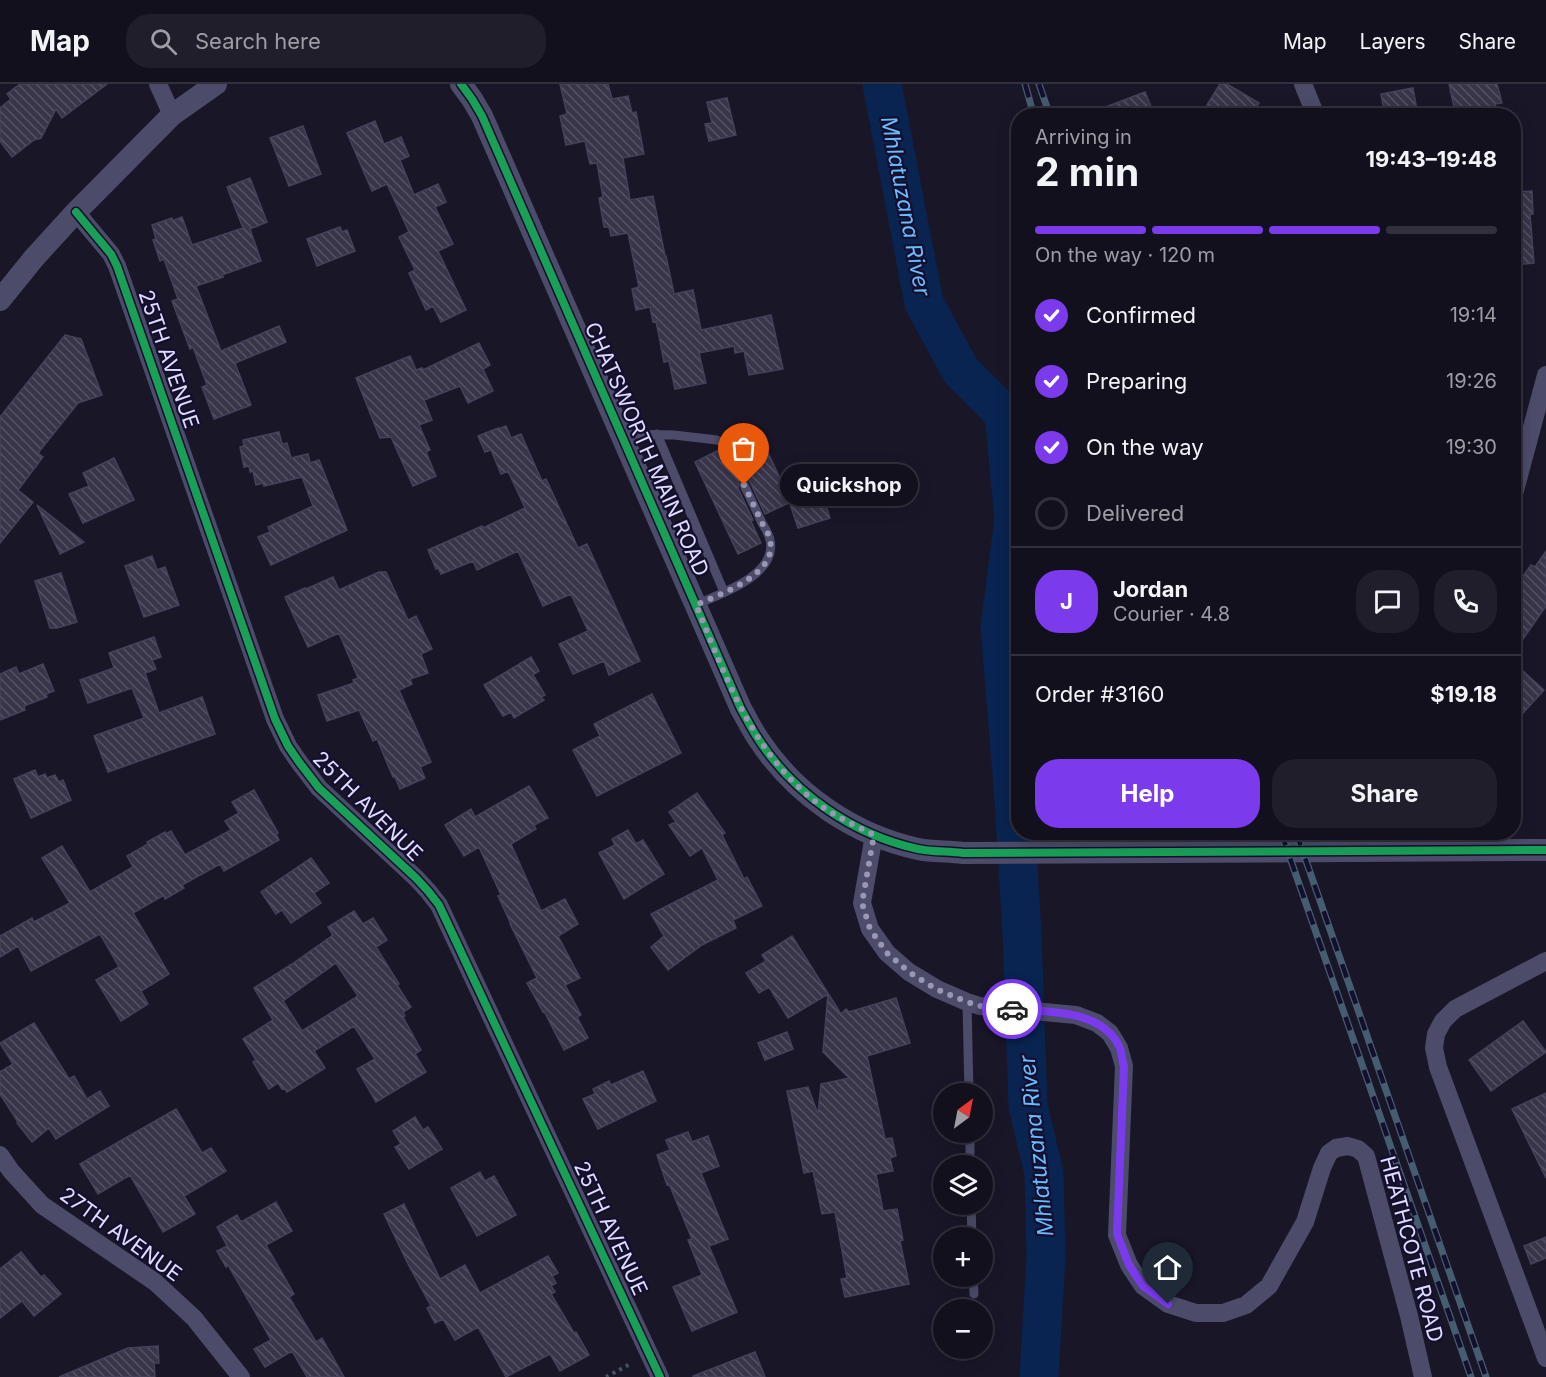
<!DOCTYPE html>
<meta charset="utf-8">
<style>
body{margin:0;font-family:Inter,sans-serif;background:#201e2b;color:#f1f3f6;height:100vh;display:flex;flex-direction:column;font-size:22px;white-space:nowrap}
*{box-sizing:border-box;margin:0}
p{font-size:20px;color:#9d9da4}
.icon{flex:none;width:33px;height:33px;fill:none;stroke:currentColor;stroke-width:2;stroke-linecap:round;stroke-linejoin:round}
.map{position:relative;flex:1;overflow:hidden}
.side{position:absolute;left:1011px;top:24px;width:510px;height:732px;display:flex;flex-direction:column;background:#13101e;border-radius:24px;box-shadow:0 3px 15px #0003,0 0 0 2px #32303c}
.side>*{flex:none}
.needle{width:39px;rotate:32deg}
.fabs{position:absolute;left:933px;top:999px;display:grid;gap:12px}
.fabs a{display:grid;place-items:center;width:60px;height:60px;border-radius:50%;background:#13101e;box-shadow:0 3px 15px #0003,0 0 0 2px #32303c;font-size:30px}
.pin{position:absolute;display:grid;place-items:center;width:51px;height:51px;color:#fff;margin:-62px -26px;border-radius:50% 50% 50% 0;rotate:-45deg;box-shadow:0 0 6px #0007}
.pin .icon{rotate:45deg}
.courier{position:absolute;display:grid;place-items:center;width:60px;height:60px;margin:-30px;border:4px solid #7c3aed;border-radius:50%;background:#fff;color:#222;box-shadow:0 2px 8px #0007}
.bubble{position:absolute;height:42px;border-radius:21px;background:#13101e;box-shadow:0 3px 15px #0003,0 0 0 2px #32303c;font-size:20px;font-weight:700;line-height:42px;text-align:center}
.headline em{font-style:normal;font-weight:700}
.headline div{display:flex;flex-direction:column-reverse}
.headline{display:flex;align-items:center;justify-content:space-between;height:102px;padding:0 24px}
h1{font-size:39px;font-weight:700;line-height:45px}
.bar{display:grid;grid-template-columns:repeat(4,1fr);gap:9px 6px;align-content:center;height:72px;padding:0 24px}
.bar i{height:8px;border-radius:4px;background:#32303c}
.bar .current{background:#7c3aed}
.bar p{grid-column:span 4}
.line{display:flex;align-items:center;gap:15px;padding:0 24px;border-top:2px solid #32303c}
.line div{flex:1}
.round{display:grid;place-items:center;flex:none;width:63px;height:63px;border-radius:24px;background:#201e2b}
ol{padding:0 24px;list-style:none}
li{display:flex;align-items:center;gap:18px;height:66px}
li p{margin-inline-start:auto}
li .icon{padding:6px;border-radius:50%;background:#7c3aed;color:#fff;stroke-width:4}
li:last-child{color:#9d9da4}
li i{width:33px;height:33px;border:3px solid #32303c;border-radius:50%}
.cta{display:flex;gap:12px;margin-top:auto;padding:12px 24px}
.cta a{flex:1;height:69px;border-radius:24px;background:#7c3aed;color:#fff;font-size:24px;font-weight:700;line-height:69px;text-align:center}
.cta a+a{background:#201e2b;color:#f1f3f6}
header{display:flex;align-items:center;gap:36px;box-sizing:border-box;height:84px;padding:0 30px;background:#13101e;border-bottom:2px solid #32303c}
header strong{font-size:28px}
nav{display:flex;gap:33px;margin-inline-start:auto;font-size:21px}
.search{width:420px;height:54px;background:#201e2b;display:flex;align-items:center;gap:15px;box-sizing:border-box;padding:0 21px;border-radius:24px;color:#9d9da4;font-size:22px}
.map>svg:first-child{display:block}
</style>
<header>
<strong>Map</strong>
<div class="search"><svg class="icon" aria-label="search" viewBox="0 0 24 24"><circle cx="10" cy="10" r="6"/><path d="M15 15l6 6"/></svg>Search here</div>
<nav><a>Map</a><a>Layers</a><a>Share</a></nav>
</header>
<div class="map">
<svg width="1546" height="1293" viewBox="0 0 1546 1293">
<defs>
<pattern id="building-back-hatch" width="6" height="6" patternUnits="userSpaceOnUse" patternTransform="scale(1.5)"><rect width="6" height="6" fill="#383549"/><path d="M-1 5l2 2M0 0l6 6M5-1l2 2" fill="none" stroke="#545264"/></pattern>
</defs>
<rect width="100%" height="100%" fill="#191628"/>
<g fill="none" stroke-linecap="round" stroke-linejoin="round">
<!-- river -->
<path stroke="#092450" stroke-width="39" d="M882 0 924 219 961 287 1004 330 1014 435 1000 543 1014 715 1022 849 1028 1022 1044 1089 1046 1172 1039 1293"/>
</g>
<!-- building -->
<path fill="url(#building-back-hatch)" stroke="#45415b" stroke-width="1.5" fill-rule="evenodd" d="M20 0H107L62 34 56 25 41 54 34 56 12 73 0 57V24L11 15 7 10Z
M560 0H608L612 15 628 12 632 29 636 28 644 70 623 74 630 116 653 112 665 172H666L674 210 693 206 701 246 771 231 783 285 749 291 744 267 735 269 734 262 699 269 706 299 675 305 669 277 664 278 656 237 653 238 650 223 636 226 632 205 639 203 628 149 611 152 609 143H604L599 114 603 113 597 79 590 80 585 57 566 61 560 32 567 30Z
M1220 0H1227L1259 19 1251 32H1225L1207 21Z
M1449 0H1497L1502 19 1495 20 1498 32H1456Z
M1413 4 1418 32H1385L1381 10Z
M1145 8 1152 25 1135 32H1087V30Z
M727 14 736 51 709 57 705 40 712 39 707 18Z
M375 37 384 60 401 53 409 72 400 76 414 111 438 100 446 118 435 123 453 160 438 167 466 226 441 238 433 222 426 226 409 189 415 186 399 153 409 148 387 100 372 107 347 49Z
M303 42 321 90 289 102 270 54Z
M250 94 267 138 250 145 261 177 222 191 223 193 196 202 221 267 279 242 286 258 235 279 251 321 214 335 202 303 207 301 193 263 190 265 172 217 178 215 164 175 160 177 153 156 156 155 152 141 172 134V137L182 133 192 161 243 144 227 103Z
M1532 107 1533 130H1530L1534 179 1514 181V108Z
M340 143 342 148 347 146 355 167 317 182 307 155Z
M65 251 81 255 102 311 78 319 38 369 43 373 18 406 33 418 0 459V333Z
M479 259 490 281 483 285 493 307 468 319 460 302 424 316 432 336 419 341 430 366 426 368 436 392 413 402 391 353 380 354 356 294 410 272 416 286 422 284 423 286Z
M506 342 511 354 521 350 542 397 546 395 578 464 587 460 640 577 609 591 604 577 573 590 559 560 588 547 571 510 543 522 518 467 477 486 473 477 441 490 438 484 436 485 428 466 482 442 483 444 525 424 508 387 501 390 491 366 485 368 478 352 498 344V345Z
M757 345 791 418 765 430 750 398 744 394 739 397 738 404 753 436 751 437 761 459 738 470 695 378 721 365 728 376 735 377 737 375 739 371 733 356Z
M279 348 282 360 287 359 291 374 308 370 310 379 319 376 347 446 271 481 258 453 270 448 268 443 313 422 302 393 264 402 263 399 256 401 253 387 250 388 249 382 244 383 240 363 244 362 243 356Z
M114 374 134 416 83 439 69 410 89 402 83 389Z
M822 410 830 434 798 444 790 420Z
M37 421 84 458 60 470Z
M1546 467V522L1514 568V505L1531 481 1535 483Z
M152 472 157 486 165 483 179 521 144 533 125 482Z
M379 488H386L408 536 416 532 432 565 421 570 428 589 410 595 412 600 399 606 431 678 420 683 425 694 400 705 395 693H393L377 655 373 657 359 626 327 637 318 611 354 599 353 596 358 594 339 549 308 563 285 513 305 504 306 505 333 493 339 506Z
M61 489 77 538 57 544H50L35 497Z
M154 553 161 573 152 576 156 585 145 589 159 629 202 613 215 650 108 688 94 652 144 634 132 604 88 619 80 596 114 584 109 569Z
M531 573 539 587 533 591 545 611 541 613 544 616 514 634 511 628 503 632 484 601Z
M43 580 54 607 46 610 47 613 24 622 25 626 0 636V590L16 583 19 590Z
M1523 587 1544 606 1514 639V598Z
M652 610 681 669 597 712 573 666 600 652 594 640Z
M35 686 38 693 45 690 47 694 55 691 59 698 63 696 71 716 31 734 14 695Z
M529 702 548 734 534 741 536 745 511 760 541 827 565 815 578 840 558 852 580 894 565 901 581 931 577 933 588 954 564 966 544 927 543 928 527 899 537 894 510 840H511L498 812 501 811 479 763 464 772 445 741 471 725 475 733Z
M254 706 278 749 276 750 279 756 224 787 220 780 182 801 184 804 165 815 164 811 133 829 169 890 141 907 148 920 121 937 96 896 119 883 100 850 31 887 18 862 0 873V852L32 834 34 838 70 819 42 774 62 762 90 808 133 783 127 772 148 760 147 758 165 748 166 750 171 747 185 771 231 746 225 737 239 729 232 718Z
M697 709 725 749 722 751 744 795 747 793 762 822 733 836 736 844 702 861 668 886 651 863 664 852 651 830 718 796 702 764 690 772 669 741 676 738 669 728Z
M628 746 636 760 643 756 664 790 624 815 599 769 615 761 612 755Z
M311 774 329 799 314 809 321 819 291 839 282 826 276 830 261 808Z
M354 827 363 840 373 834 387 856 376 863 399 900 397 901 411 923 403 928 405 932 403 933 421 966 415 970 426 988 376 1018 357 985 375 975 354 942 314 967 325 984 287 1008 284 1004 282 1005 278 999 269 1005 253 978 256 976 243 955 273 936 254 904 292 880 333 851 328 843ZM336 879 358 912 302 947 283 917Z
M792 852 841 930 846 925 849 928 896 914 910 959 867 972 885 1055 892 1054 896 1072 890 1074 893 1087 876 1090 883 1127 897 1125 903 1156 900 1157 909 1200 845 1213 841 1195 847 1194 835 1128 822 1130 813 1087 804 1089 787 1007 808 1003 818 1030 821 1000 849 994 823 968 828 910 788 934 769 903 759 909 746 889 766 877 762 871Z
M1523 937 1546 968 1491 1007 1469 976Z
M34 939 69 995 74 992 87 1015 100 1007 109 1022 56 1055 49 1044 32 1058 17 1039 18 1038 0 1010V988L13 980 0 959Z
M787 948 793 965 765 976 758 959Z
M643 987 656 1017 598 1045 583 1015 595 1010 593 1005 609 997 611 1001Z
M1546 1009V1094L1512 1025Z
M176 1025 202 1069 211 1064 226 1087 184 1112 195 1130 163 1148 130 1091 98 1110 80 1080Z
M415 1033 423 1046 428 1043 442 1065 409 1085 395 1063 401 1060 393 1047Z
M688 1048 692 1058 708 1052 719 1082 701 1089 728 1155 709 1162 737 1228 692 1247 673 1203 702 1191 688 1156 692 1155 669 1100 667 1101 657 1071 670 1066 666 1056Z
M480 1088 485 1097 494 1092 516 1131 477 1152 451 1104Z
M276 1118 292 1147 266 1161 294 1210 289 1213 316 1258 322 1254 344 1293H307L292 1267 265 1283 254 1265 271 1256 228 1181 226 1183 217 1167 227 1162 217 1143 237 1131 241 1138Z
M404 1120 440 1195 465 1181 480 1209 548 1172 558 1189 552 1192 556 1199 551 1202 555 1208 551 1210 574 1249 576 1248 589 1271 560 1287 550 1270 506 1293 478 1243 455 1256 443 1235 435 1239 427 1224 431 1222 408 1180 384 1130Z
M1546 1153V1174L1531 1180 1524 1162Z
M21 1168 41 1193 44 1191 61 1210 34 1232 22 1217 0 1234V1185Z
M158 1262 159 1279H154L155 1293H59L128 1264Z
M755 1268 765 1293H693V1292Z"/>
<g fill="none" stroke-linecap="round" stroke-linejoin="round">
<!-- path -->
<path stroke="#455566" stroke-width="4" stroke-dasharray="3 4.5" stroke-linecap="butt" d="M606 1293 632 1279"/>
<!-- service -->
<path stroke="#4c4b69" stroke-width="9" d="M623 350 674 351 717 356 726 360 732 371
M657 350 724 508
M695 521C720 510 778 491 770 456 769 450 765 444 762 439 756 426 750 413 744 401
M967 918 969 1010
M970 1048V1082
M971 1120 972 1154
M973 1192 974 1210"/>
<!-- minor -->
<path stroke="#4c4b69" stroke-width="18" d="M158 0 172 31
M1303 0 1316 32
M76 128 111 170 117 182 275 635 288 662 299 678 319 704 416 794 428 807 439 821 660 1293
M1514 410 1546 291
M874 751 862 819 870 845 887 869 909 888 937 905 967 918 980 922 1076 931 1097 939 1110 949 1119 964 1124 982 1117 1151 1129 1181 1143 1202 1168 1220 1196 1229H1223L1246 1221 1269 1202 1305 1138 1322 1084 1329 1069 1336 1064 1348 1062 1358 1065 1366 1072 1369 1083 1409 1232 1423 1293
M1546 877 1455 925 1443 937 1436 950 1434 964 1438 983 1546 1274
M0 1071 11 1087 42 1121 155 1198 194 1234 241 1293"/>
<!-- tertiary -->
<path stroke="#4c4b69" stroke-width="22" d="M461 0 472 15 482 32 741 625C747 635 752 646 759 656 795 711 854 751 918 765 932 768 948 767 963 769L1546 766
M0 216 34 174 76 128 172 31 216 0"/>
<defs>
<path id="rail" d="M1025 0 1034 32
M1039 0 1050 32
M1281 748 1471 1293
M1296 748 1486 1293"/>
</defs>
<!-- rail casing -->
<use href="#rail" stroke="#465c70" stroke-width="7"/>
<!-- rail -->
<use href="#rail" stroke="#140f2f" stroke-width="4.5" stroke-dasharray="14" stroke-linecap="butt"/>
<defs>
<path id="cycleway" d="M461 0 472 15 482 32 741 625C747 635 752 646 759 656 795 711 854 751 918 765 932 768 948 767 963 769L1546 766
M76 128 111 170 117 182 275 635 288 662 299 678 319 704 416 794 428 807 439 821 660 1293"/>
</defs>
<!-- cycleway casing -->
<use href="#cycleway" stroke="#140f2f" stroke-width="11"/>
<!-- cycleway -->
<use href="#cycleway" stroke="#1a9f57" stroke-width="8"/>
</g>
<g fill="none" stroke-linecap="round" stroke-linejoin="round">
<!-- done -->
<path stroke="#9a97b4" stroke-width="6" stroke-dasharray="0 10.8" d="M744 401C750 413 756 426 762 439 765 444 769 450 770 456 778 491 720 510 696 521 724 588 748 658 804 708 824 727 850 739 874 751L862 819 870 845 887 869 909 888 936 905 967 918 980 922 1012 925"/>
<!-- route -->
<path stroke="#7c3aed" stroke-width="8" d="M1012 925C1047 928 1103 925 1120 964 1122 970 1122 977 1124 982L1117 1150 1129 1181 1143 1202 1168 1220"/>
</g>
<g text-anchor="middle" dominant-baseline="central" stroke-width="4.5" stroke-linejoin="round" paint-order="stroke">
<!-- street labels -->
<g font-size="21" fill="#e0ddff" stroke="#140f2f">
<text transform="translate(169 275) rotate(71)">25TH AVENUE</text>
<text transform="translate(647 365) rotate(66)">CHATSWORTH MAIN ROAD</text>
<text transform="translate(368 722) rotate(45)">25TH AVENUE</text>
<text transform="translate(611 1144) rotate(65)">25TH AVENUE</text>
<text transform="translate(121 1150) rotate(36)">27TH AVENUE</text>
<text transform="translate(1412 1165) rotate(75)">HEATHCOTE ROAD</text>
</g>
<!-- water labels -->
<g font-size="22" font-style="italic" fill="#6bbcff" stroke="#140f2f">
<text transform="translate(906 122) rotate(79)">Mhlatuzana River</text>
<text transform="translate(1036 1062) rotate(-96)">Mhlatuzana River</text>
</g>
</g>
</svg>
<div class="fabs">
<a><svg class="needle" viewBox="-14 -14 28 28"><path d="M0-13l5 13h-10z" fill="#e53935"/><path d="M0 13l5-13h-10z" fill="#9d9da4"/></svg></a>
<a><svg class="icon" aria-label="layers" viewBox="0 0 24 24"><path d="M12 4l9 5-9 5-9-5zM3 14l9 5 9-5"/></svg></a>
<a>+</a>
<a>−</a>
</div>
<div class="pin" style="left:744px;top:401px;background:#ea580c"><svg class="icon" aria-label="bag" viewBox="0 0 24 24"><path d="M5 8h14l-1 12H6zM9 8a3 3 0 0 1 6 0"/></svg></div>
<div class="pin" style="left:1168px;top:1220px;background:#1f2937"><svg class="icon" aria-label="home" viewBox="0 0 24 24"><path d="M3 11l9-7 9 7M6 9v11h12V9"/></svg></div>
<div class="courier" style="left:1012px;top:925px"><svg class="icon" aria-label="car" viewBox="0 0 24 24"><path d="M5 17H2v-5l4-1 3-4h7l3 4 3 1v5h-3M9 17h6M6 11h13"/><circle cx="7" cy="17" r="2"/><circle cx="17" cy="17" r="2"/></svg></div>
<div class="bubble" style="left:780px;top:380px;width:138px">Quickshop</div>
<section class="side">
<div class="headline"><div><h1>2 min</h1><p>Arriving in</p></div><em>19:43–19:48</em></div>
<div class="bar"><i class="current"></i><i class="current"></i><i class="current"></i><i></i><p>On the way · 120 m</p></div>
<ol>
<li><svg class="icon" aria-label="check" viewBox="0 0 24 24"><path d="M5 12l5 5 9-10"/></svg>Confirmed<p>19:14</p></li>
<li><svg class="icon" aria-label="check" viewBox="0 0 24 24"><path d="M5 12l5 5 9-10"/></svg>Preparing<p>19:26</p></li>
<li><svg class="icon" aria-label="check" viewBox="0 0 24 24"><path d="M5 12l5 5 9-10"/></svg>On the way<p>19:30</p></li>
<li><i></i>Delivered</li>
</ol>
<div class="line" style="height:108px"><b class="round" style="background:#7c3aed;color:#fff">J</b><div><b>Jordan</b><p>Courier · 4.8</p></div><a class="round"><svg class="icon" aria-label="chat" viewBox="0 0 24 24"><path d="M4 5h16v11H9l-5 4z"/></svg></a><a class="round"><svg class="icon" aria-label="phone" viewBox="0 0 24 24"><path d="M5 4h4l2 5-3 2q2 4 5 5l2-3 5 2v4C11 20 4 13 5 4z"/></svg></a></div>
<div class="line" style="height:78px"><div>Order #3160</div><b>$19.18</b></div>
<div class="cta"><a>Help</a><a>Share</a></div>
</section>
</div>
